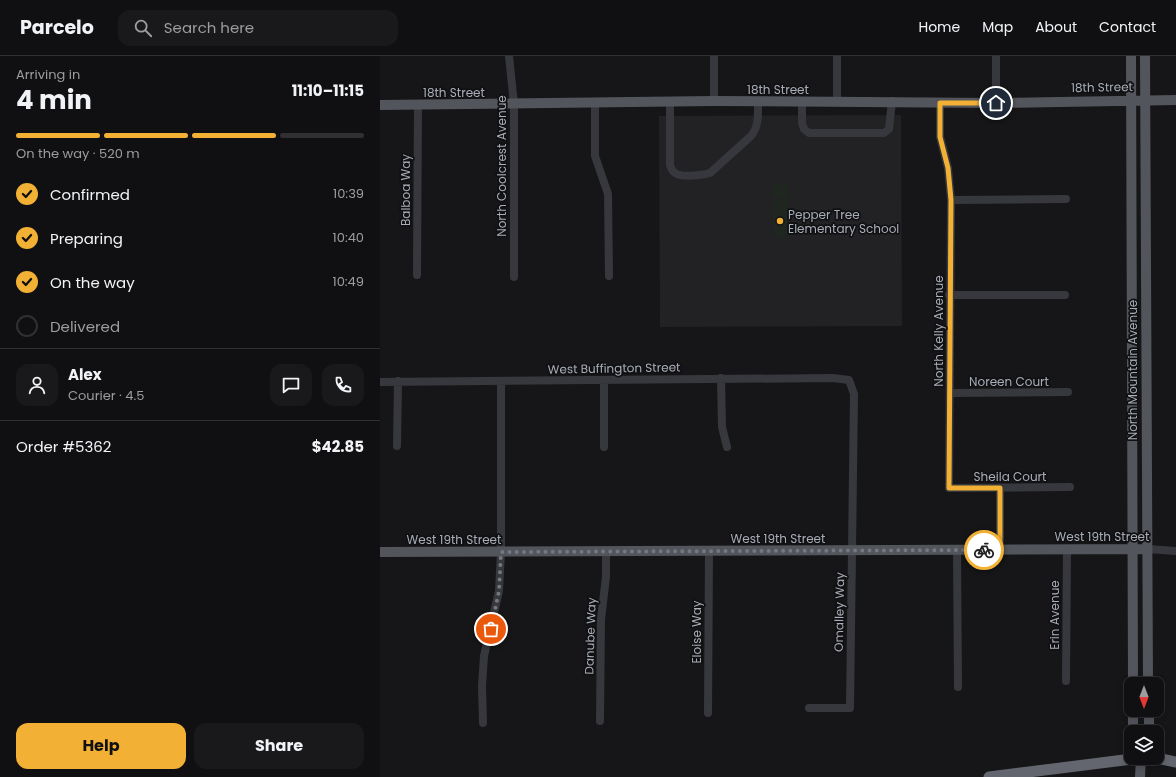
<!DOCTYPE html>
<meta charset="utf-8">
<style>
body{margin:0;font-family:Poppins,sans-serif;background:#19191b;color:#f1f3f6;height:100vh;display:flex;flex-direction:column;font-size:15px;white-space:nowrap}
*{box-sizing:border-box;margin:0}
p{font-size:13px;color:#9c9d9f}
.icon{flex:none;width:22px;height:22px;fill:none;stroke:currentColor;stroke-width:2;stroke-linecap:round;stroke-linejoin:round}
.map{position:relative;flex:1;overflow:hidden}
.panel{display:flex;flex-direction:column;background:#101012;width:380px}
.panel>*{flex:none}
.needle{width:26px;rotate:180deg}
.tools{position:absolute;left:744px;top:621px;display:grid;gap:8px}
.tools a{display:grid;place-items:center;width:40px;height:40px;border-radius:8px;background:#101012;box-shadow:0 2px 6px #0003,0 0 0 1px #303032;font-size:20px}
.pin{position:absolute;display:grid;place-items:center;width:34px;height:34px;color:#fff;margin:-17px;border:2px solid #fff;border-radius:50%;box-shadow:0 1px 4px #0007}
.courier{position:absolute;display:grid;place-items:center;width:40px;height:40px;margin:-20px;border:3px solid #f2b134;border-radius:50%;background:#fff;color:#222;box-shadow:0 1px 5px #0007}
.overview em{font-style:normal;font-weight:700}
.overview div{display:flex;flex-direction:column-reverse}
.overview{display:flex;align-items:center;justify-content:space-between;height:68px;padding:0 16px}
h1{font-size:26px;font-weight:700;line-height:30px}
.bar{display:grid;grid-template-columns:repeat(4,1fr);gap:6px 4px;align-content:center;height:48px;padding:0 16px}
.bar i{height:5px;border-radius:3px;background:#303032}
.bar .selected{background:#f2b134}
.bar p{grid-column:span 4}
.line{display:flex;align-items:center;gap:10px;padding:0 16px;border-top:1px solid #303032}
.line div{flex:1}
.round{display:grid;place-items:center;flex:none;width:42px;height:42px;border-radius:12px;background:#19191b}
ol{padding:0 16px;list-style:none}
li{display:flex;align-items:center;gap:12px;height:44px}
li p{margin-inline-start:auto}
li .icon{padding:4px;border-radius:50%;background:#f2b134;color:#111;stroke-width:4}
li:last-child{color:#9c9d9f}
li i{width:22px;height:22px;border:2px solid #303032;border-radius:50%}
.action{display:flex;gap:8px;margin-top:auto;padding:8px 16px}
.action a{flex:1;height:46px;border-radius:12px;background:#f2b134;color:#111;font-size:16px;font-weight:700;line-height:46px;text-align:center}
.action a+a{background:#19191b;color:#f1f3f6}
header{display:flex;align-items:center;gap:24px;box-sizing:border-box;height:56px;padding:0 20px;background:#101012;border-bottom:1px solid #303032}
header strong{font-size:19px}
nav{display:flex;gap:22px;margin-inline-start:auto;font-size:14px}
.search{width:280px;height:36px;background:#19191b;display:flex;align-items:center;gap:10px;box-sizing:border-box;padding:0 14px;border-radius:12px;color:#9c9d9f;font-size:15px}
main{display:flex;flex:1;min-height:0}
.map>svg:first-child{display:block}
</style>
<header>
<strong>Parcelo</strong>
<div class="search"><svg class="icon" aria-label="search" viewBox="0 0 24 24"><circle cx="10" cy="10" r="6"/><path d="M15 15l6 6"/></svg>Search here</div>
<nav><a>Home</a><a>Map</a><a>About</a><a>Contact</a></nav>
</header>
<main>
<section class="panel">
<div class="overview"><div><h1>4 min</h1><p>Arriving in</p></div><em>11:10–11:15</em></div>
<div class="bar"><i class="selected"></i><i class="selected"></i><i class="selected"></i><i></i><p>On the way · 520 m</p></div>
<ol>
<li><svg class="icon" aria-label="check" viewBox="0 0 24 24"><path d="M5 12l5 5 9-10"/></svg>Confirmed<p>10:39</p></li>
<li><svg class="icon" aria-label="check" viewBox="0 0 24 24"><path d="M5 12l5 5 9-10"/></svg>Preparing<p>10:40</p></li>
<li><svg class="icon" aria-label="check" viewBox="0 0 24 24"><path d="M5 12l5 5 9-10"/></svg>On the way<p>10:49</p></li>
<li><i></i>Delivered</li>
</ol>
<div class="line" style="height:72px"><a class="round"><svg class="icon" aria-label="person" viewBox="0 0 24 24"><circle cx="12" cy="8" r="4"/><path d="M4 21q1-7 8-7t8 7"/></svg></a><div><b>Alex</b><p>Courier · 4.5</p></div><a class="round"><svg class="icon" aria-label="chat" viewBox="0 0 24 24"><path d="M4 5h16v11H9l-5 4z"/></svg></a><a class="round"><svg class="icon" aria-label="phone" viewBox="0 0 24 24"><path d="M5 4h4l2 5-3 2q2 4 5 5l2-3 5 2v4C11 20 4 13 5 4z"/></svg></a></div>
<div class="line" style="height:52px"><div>Order #5362</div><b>$42.85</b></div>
<div class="action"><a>Help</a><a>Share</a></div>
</section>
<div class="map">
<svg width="796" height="721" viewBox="0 0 796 721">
<rect width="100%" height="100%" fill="#161618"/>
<!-- built -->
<path fill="#222225" d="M521 59 522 270 280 271 279 60Z"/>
<!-- green -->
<path fill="#1e261f" d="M393 127H408V143L393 142Z
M393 144H408L407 182H394Z"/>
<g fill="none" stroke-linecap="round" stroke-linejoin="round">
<!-- minor -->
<path stroke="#37383d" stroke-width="8" d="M129 0 134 48V221
M334 0V45
M457 0V46
M290 46V109C291 112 292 115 295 117 301 122 323 119 330 117L371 80C379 70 378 59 378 46
M422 46V67L424 73 429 77H504L509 73 512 45
M215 47V100L228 138 229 220
M560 47V81L568 112 571 144 569 432 690 431
M616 47V0
M571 144 686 143
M37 219 38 49
M569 239H685
M341 322 342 371 347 391
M224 324V391
M0 326 453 322 469 324 474 338 470 652H429
M570 337 688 336
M17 390 18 325
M620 432V494
M577 493 578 631
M767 493 796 495
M686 625 687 493
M328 657 329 495
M220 665 221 563 226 521V495
M103 667 102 630 104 600 119 535 121 496V325"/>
<!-- major -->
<path stroke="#53555c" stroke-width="10" d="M751 0 753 628
M765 0 768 628
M0 49 334 45 616 47 796 44
M0 496 767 493
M769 654V676
M753 676V654
M760 721 761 702"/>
<!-- highway -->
<path stroke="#63666e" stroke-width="11" d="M777 702 796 706
M609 721 760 702"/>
</g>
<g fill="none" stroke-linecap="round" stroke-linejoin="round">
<!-- done -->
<path stroke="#757880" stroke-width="4" stroke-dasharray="0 7.2" d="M111 573 119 535 121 496 604 494"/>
<!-- route -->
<path stroke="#f2b134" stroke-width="5" d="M604 494H620V432H569L571 144 568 112 560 81V47H616"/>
</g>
<!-- markers -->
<circle fill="#f2b134" stroke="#111113" stroke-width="1.5" cx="400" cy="165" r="4"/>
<g text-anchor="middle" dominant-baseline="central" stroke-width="3.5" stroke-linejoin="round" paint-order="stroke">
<!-- street labels -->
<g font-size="12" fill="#a8adb8" stroke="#111113">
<text transform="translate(722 31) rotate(-1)">18th Street</text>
<text x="398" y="33">18th Street</text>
<text x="74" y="36">18th Street</text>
<text transform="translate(121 110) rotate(-90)">North Coolcrest Avenue</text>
<text transform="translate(25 134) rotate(-90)">Balboa Way</text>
<text transform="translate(558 275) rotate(-90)">North Kelly Avenue</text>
<text transform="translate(234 312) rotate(-1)">West Buffington Street</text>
<text transform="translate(752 314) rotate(-90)">North Mountain Avenue</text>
<text x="629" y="325">Noreen Court</text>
<text x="630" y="420">Sheila Court</text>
<text x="722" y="480">West 19th Street</text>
<text x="398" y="482">West 19th Street</text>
<text x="74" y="483">West 19th Street</text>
<text transform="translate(459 556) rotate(-89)">Omalley Way</text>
<text transform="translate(674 559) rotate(-90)">Erin Avenue</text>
<text transform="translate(316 576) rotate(-90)">Eloise Way</text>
<text transform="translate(210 580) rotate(-88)">Danube Way</text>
</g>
<!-- poi labels -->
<g font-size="12" fill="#a8adb8" stroke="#111113" text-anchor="start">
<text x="408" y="158">Pepper Tree<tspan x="408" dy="14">Elementary School</tspan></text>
</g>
</g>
</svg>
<div class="tools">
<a><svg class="needle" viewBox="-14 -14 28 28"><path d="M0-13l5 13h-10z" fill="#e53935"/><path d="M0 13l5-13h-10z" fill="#9c9d9f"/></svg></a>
<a><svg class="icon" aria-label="layers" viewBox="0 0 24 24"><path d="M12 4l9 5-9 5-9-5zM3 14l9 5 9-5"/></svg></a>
</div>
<div class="pin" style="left:111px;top:573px;background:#ea580c"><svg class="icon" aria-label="bag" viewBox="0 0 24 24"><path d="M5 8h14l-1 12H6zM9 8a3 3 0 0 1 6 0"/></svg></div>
<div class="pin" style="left:616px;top:47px;background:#1f2937"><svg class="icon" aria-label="home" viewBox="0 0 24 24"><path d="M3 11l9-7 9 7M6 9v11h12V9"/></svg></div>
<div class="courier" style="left:604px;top:494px"><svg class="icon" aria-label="bike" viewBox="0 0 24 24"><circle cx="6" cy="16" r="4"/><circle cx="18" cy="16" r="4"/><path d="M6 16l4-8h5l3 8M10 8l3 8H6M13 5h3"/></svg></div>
</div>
</main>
